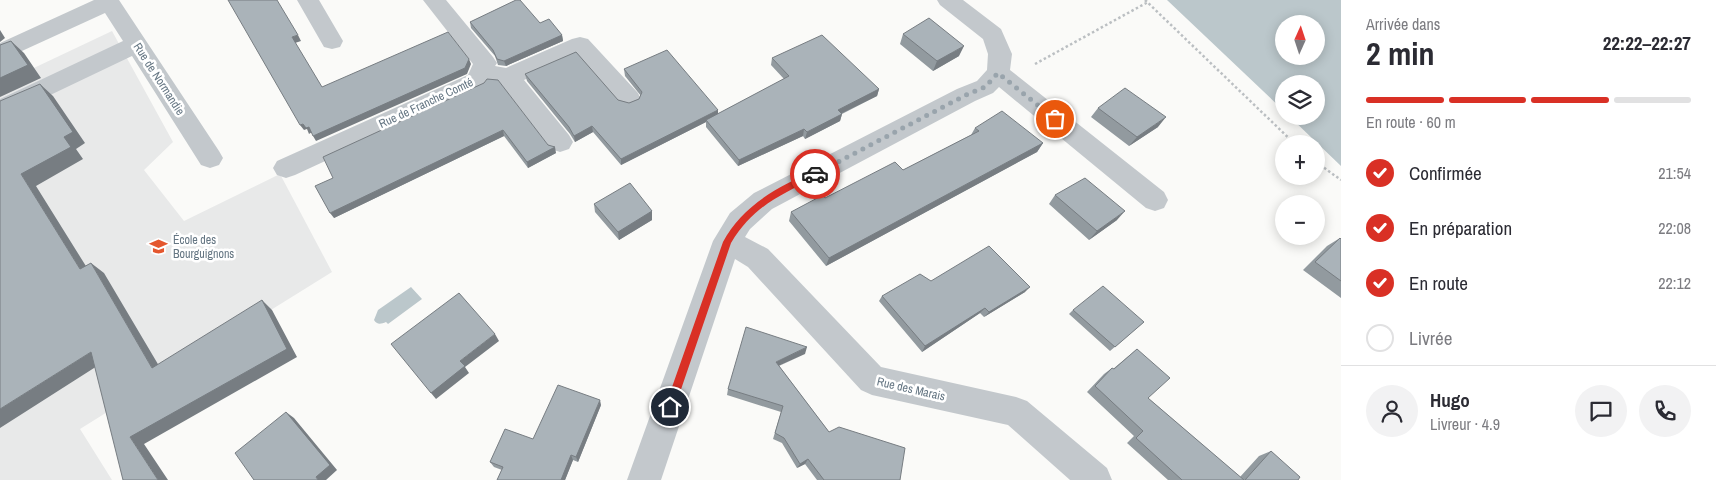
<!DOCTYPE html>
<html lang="fr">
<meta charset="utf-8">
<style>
body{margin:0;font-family:"Archivo Narrow",sans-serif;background:#f2f2f3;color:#2b2b33;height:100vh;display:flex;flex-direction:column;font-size:19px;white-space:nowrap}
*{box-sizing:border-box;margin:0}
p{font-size:16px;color:#7c7c81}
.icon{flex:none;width:28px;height:28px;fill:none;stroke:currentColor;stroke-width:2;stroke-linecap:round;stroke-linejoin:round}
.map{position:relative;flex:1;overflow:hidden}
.side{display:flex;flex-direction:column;background:#fff;width:375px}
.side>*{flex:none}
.needle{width:32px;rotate:3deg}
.controls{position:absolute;left:1275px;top:15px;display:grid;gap:10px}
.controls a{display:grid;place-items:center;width:50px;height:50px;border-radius:50%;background:#fff;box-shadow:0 2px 12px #0003;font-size:25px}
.pin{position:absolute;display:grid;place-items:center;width:42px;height:42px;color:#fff;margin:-21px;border:2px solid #fff;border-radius:50%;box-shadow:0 1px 5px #0007}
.courier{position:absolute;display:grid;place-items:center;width:50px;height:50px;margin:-25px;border:4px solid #d93025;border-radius:50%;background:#fff;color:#222;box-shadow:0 1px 6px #0007}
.overview em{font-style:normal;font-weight:800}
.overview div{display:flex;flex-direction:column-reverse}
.overview{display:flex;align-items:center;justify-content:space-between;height:85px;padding:0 25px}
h1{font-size:32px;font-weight:800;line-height:38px}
.bar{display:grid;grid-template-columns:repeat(4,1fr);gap:8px 5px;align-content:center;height:60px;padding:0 25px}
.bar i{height:6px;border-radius:4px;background:#e1e1e2}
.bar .on{background:#d93025}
.bar p{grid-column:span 4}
.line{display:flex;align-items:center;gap:12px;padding:0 25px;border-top:1px solid #e1e1e2}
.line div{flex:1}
.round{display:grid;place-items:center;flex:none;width:52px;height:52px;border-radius:26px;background:#f2f2f3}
ol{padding:0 25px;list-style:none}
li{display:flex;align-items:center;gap:15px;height:55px}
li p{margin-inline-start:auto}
li .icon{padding:5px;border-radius:50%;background:#d93025;color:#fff;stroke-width:4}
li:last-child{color:#7c7c81}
li i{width:28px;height:28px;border:2px solid #e1e1e2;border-radius:50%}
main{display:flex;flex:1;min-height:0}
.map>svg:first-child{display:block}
</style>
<main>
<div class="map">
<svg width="1341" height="480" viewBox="0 0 1341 480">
<rect width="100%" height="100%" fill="#fafaf8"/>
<!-- built -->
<path fill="#e8e9e9" d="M112 31 173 142 144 170 184 221 280 174 332 272 80 429 112 480H0V84Z"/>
<!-- water -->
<path fill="#bbc7cb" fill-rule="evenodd" d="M1167 0H1341V166L1289 116H1316V84H1284V111ZM1284 24H1316V56H1284Z
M411 287 422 299 388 324 386 322C381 324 377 325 374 320L378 310Z"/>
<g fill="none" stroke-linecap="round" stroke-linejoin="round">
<!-- path -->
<path stroke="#bbbfc2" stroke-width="2.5" stroke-dasharray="2.5 2.5" stroke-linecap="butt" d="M1145 0 1295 144
M1035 64 1148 2
M1316 162 1341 180"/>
<!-- minor -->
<path fill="#c3c8cc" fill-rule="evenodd" d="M94 0H119L219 151 223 158 219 165 210 168 201 165 132 56 0 119V99L123 41 105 13 0 61V43Z
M297 0H319L343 41 340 47 332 49 324 47Z
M423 0H446L493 57 497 63 495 66 506 68 572 39 580 37 588 39 638 93 641 99 638 105 629 108 620 105 577 56 524 80 569 135 573 142 569 149 560 152 551 149 501 84 488 82 485 87 295 175 286 178 277 175 273 168 277 161 468 75 473 64Z
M937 0H963L1001 29 1012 54 1010 70 1164 192 1168 200 1164 208 1155 211 1146 208 999 87 993 93 975 101 772 209 750 229 745 237 768 249 881 367 1016 397 1027 401 1107 468 1112 480H1070L1008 425 872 395 861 390 748 267 735 259 661 480H627L713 241 730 213 754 193 957 89 977 81 987 70 988 54 983 39 940 5Z"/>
</g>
<!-- wall -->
<path fill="#929a9f" d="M470 22 540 23 562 35 563 41 506 66 498 65 495 56 471 28Z
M903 34 959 56 933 71 900 44Z
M772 58 879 89 877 96 842 114 840 121 805 139 803 136 738 166 706 127V122L621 165 593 132 575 142 570 134 527 81 525 74 629 103 639 99 641 96 625 76 624 69 718 110V114L784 79 771 65Z
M484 83 556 153 528 168 504 136 334 218 333 178Z
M1098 108 1158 127 1129 146 1091 117Z
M975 128 1043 143 1037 152 826 266 789 221 791 212 903 170 971 135Z
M1055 195 1117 220 1089 240 1049 204Z
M594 204 652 211V220L619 240 595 212Z
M1340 238 1341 239V298L1303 270 1327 246Z
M931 281 1025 292 984 317 980 313 922 352 879 301 882 296Z
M1073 310 1144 322 1110 351 1069 314Z
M1137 349 1148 398 1240 477 1259 456 1271 451 1298 480H1168L1127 443 1134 436 1087 392 1104 374 1112 368 1113 369Z
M805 354 779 366 829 432 900 480H817L805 464 797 468 782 443 773 439 781 412 727 395 728 389Z
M601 405 578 462 573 460 565 480H497L502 470 494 467 490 462Z"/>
<!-- shaded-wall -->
<path fill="#777d82" d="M0 30 5 38 0 42Z
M298 35 301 41 295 43 292 37Z
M562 35 563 41 506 66 504 61Z
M11 41 24 53 41 78 0 97V78Z
M964 46 959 56 933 71 937 61Z
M469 59 471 64 467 74 316 141 313 136Z
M40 84 53 96 85 143 76 149 83 159 36 186 94 279 80 269 21 174Z
M879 89 877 96 836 116 838 110Z
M718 110V116L706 120V122L621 165V159Z
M842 114 840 121 805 139 807 132Z
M1166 117 1158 127 1129 146 1137 137Z
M303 124 309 127 312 132 309 134 307 129 304 130 300 125Z
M592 126 593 132 575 142 574 136Z
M804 129 803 136 738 166 739 160Z
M503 130 504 136 334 218 330 213Z
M1043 143 1037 152 826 266 829 258Z
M555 147 556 153 528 168 527 162Z
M652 211V220L619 240 618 232Z
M1125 211 1117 220 1089 240 1097 231Z
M91 263 104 273 165 376 152 368Z
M1030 287 1025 292 984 317 989 312Z
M262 300 272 310 297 357 144 444 168 480H158L130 437Z
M985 308 980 313 922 352 925 346Z
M495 334 499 341 465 367 469 373 436 399 431 393 460 361Z
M807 347 805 354 774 368 776 362Z
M91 352 105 361 0 428V409Z
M600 400 601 405 578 462 576 457Z
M286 412 294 418 337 470 326 480H318L316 477Z
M571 455 573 460 565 480H561Z
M808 459 805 464 797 468 800 464Z"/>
<!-- building -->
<path fill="#aab3b9" stroke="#777d82" d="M228 0H277L298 35 292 37 322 87 448 32 469 59 465 68 313 136 309 127 306 128 303 124 300 125Z
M516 0H520L540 23 549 19 562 35 504 61 497 59 493 50 470 22Z
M929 18 964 46 937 61 903 34Z
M822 35 879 89 838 110 842 114 807 132 804 129 739 160 706 120 789 76 772 58Z
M11 41 28 65 0 78V45Z
M667 50 718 110 621 159 592 126 574 136 569 127 525 74 576 52 618 100 629 103 639 99 642 92 624 69Z
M487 79 498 80 548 145 555 147 527 162 503 130 330 213 315 186 333 178 323 157 484 83Z
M40 84 73 132 64 137 71 147 21 174 80 269 91 263 152 368 262 300 287 349 130 437 158 480H123L91 352 0 409V101Z
M1125 88 1166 117 1137 137 1098 108Z
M1002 111 1043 143 829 258 791 212 823 195 825 198 895 162 903 170 979 131 975 128Z
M1085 178 1125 211 1097 231 1055 195Z
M630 183 652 211 618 232 594 204Z
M1340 238 1341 239V281L1315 262Z
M989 246 1030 287 989 312 985 308 925 346 882 296 920 274 931 281Z
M1103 286 1144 322 1115 347 1073 310Z
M459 293 495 334 460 361 465 366 431 393 391 344Z
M746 327 807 347 776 362 829 432 839 427 905 448 900 480H824L808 459 800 464 784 438 775 433 783 406 728 389Z
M1137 349 1170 378 1148 398 1244 480H1182L1136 438 1143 431 1095 386 1112 368 1114 369Z
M558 385 600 400 576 457 571 455 561 480H497L503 467 490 462 505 429 533 439Z
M286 412 330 465 316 477 318 480H254L235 453Z
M1271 451 1300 477 1298 480H1245Z"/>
<!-- route -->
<path fill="#d93025" d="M815 171 818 174 817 176C780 196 754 205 731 243L675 407 673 410H667L665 407 723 242C741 207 779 185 815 171Z"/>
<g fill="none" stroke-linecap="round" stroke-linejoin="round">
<!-- done -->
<path stroke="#99a4ac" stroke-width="5" stroke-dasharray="0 9" d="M815 174 966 95 985 87 998 73 1055 119"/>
</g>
<!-- icons -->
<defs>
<symbol id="school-bare" viewBox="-9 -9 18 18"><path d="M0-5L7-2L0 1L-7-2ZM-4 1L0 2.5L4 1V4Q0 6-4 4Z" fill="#e4572e" stroke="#fff" stroke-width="2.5" paint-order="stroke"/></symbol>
</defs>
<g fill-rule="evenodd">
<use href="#school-bare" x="146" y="234" width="25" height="25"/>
</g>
<g text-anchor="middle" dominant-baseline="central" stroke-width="5" stroke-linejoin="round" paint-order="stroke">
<!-- street labels -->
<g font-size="12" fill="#657683" stroke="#fff">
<text transform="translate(159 79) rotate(57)">Rue de Normandie</text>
<text transform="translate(426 103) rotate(-25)">Rue de Franche Comté</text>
<text transform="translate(911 389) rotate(13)">Rue des Marais</text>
</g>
<!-- poi labels -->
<g font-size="12" fill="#657683" stroke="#fff" text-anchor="start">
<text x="173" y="240">École des<tspan x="173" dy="14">Bourguignons</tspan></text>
</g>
</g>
</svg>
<div class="controls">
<a><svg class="needle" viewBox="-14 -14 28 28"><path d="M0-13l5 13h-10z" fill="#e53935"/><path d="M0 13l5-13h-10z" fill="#7c7c81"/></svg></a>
<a><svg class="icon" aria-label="layers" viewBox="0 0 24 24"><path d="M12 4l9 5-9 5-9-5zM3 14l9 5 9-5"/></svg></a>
<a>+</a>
<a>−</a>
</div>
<div class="pin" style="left:1055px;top:119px;background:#ea580c"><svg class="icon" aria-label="bag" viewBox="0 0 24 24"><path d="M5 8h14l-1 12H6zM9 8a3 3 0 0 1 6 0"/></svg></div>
<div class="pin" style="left:670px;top:407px;background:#1f2937"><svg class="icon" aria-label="home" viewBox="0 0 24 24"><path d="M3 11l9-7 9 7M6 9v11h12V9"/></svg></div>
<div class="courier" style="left:815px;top:174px"><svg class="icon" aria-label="car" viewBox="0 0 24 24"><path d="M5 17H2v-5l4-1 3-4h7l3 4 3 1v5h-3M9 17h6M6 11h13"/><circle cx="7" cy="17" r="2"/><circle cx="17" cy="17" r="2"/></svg></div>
</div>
<section class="side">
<div class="overview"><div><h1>2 min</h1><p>Arrivée dans</p></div><em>22:22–22:27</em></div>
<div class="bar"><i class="on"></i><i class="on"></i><i class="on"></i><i></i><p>En route · 60 m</p></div>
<ol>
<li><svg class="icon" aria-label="check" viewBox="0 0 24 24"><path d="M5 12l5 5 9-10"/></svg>Confirmée<p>21:54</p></li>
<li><svg class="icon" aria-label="check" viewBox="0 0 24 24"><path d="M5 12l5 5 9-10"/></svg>En préparation<p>22:08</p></li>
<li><svg class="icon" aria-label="check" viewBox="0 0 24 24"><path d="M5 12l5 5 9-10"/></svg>En route<p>22:12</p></li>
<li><i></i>Livrée</li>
</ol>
<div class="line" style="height:90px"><a class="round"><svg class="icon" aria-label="person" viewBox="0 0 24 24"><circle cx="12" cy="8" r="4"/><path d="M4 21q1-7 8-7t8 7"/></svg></a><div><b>Hugo</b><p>Livreur · 4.9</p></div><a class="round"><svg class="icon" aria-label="chat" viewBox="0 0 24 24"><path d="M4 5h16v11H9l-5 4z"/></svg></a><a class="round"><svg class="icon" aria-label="phone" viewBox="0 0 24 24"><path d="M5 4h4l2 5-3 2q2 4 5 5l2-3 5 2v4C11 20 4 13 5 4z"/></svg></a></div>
</section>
</main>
